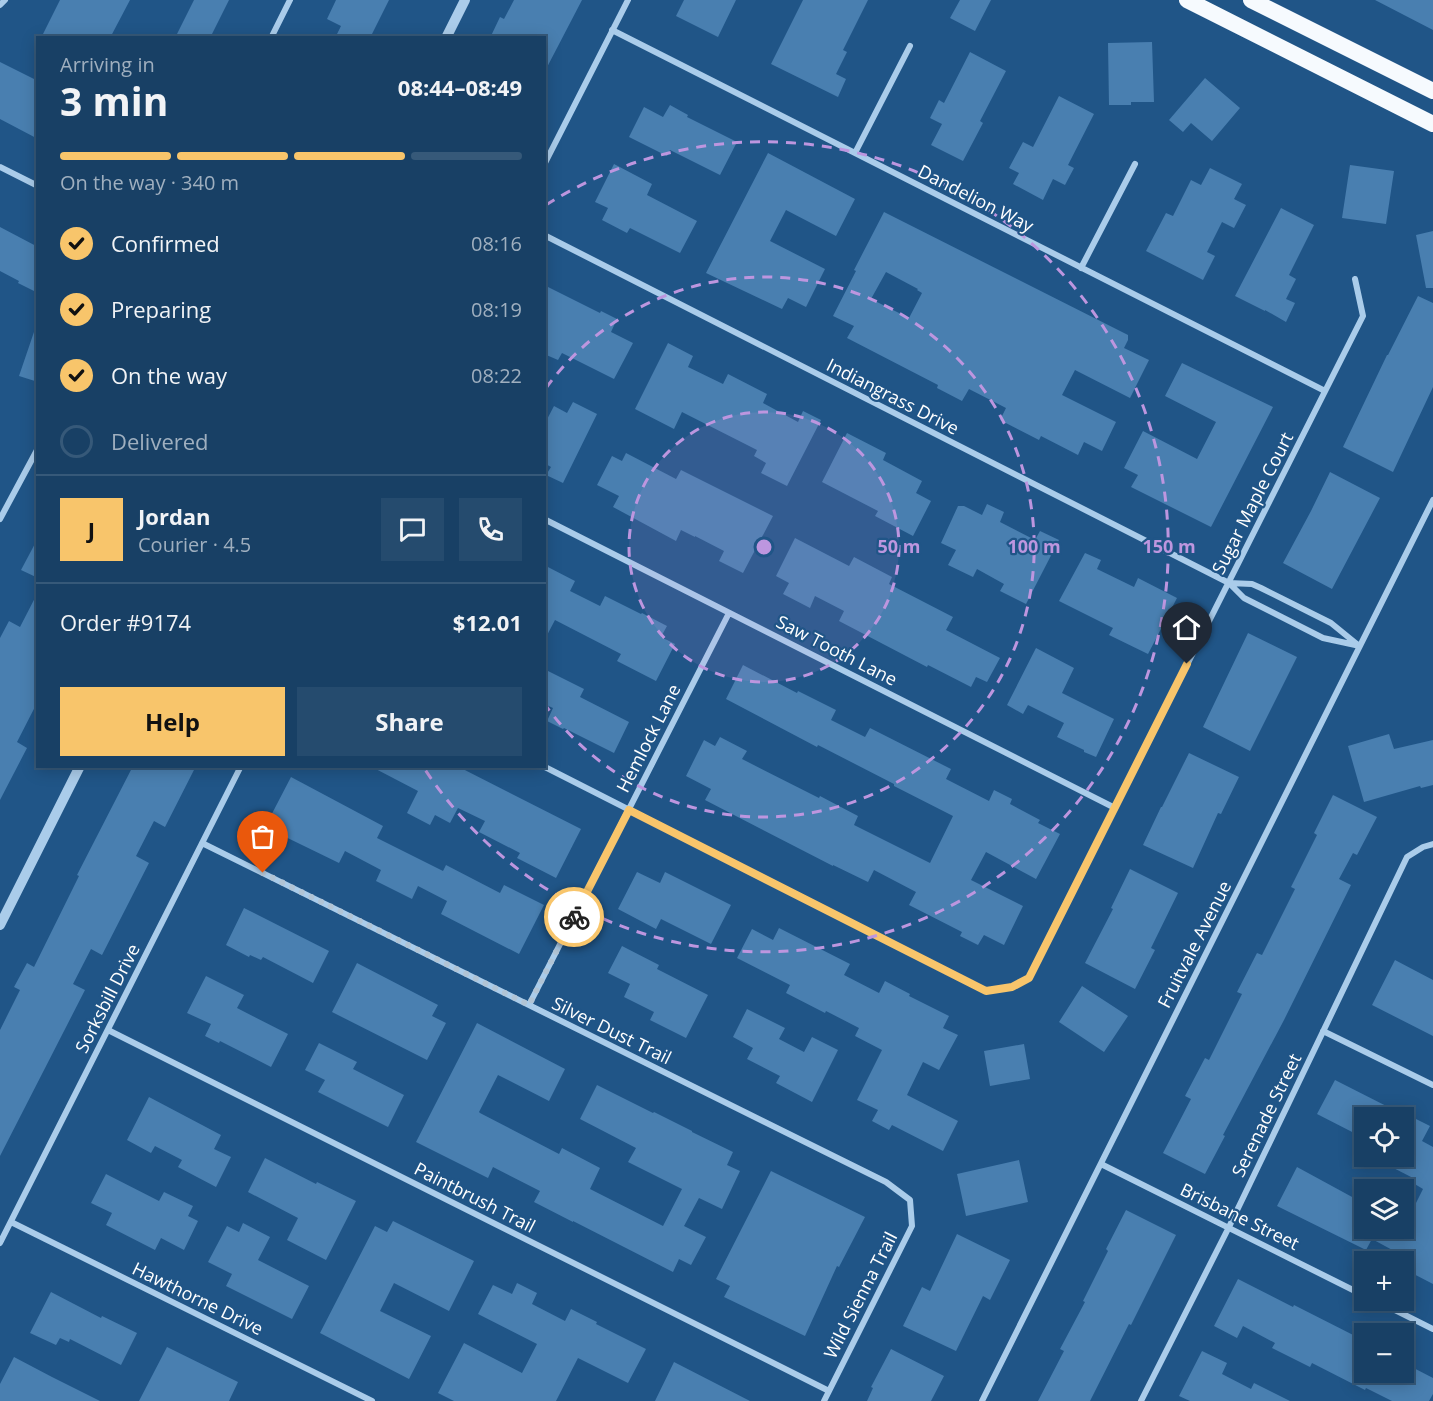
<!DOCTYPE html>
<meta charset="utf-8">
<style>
body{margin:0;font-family:"Open Sans",sans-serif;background:#254b6e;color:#f1f3f6;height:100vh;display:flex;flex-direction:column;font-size:22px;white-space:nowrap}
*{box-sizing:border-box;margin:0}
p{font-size:20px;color:#9fafbf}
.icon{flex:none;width:33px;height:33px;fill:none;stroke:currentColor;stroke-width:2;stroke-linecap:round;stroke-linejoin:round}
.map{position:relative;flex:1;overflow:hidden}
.panel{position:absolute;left:36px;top:36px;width:510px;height:732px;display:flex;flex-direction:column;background:#184065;border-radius:0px;box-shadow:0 3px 15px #0003,0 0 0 2px #365979}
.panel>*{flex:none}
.fabs{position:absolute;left:1354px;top:1107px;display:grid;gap:12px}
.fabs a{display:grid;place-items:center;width:60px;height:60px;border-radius:0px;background:#184065;box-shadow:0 3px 15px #0003,0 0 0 2px #365979;font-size:30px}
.pin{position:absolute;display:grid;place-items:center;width:51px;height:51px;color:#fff;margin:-62px -26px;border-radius:50% 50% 50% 0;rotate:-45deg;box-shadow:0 0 6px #0007}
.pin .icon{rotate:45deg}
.courier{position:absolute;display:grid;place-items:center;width:60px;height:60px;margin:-30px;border:4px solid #f8c56b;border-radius:50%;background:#fff;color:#222;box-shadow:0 2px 8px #0007}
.summary em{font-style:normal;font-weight:700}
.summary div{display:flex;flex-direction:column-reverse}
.summary{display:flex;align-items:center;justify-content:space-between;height:102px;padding:0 24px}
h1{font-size:39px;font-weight:700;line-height:45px}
.bar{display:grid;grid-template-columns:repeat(4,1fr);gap:9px 6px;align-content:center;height:72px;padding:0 24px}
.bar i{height:8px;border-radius:4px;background:#365979}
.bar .selected{background:#f8c56b}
.bar p{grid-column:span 4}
.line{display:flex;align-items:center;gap:15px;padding:0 24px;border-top:2px solid #365979}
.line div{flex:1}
.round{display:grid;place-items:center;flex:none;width:63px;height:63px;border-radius:0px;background:#254b6e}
ol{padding:0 24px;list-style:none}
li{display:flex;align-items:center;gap:18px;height:66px}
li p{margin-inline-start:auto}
li .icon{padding:6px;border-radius:50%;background:#f8c56b;color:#111;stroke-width:4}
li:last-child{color:#9fafbf}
li i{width:33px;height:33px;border:3px solid #365979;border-radius:50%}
.primary-button{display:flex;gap:12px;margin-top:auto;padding:12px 24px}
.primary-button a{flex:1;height:69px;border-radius:0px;background:#f8c56b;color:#111;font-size:24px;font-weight:700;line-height:69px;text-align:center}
.primary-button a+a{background:#254b6e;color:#f1f3f6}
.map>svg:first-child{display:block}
</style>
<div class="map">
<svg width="1433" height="1401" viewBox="0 0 1433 1401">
<rect width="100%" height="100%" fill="#205587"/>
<!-- building -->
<path fill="#497fb0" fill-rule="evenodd" d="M60 0H130L110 38H41Z
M194 0H229L210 38H175Z
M336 0H389L370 38H335L341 26 327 19Z
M514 0H582L544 73V38H490L500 17 504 19Z
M684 0H736L718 37 676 16Z
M803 0H868L843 50 847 52 836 74 846 79 838 97 771 64Z
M960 0H991L975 31 950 18Z
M1375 0H1433V30Z
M1152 42 1154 102H1131V105H1109L1108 43Z
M970 52 1006 71 980 121 983 123 963 161 931 145 942 124 930 118 939 100 944 103Z
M0 62 38 81V139L0 119Z
M1205 78 1240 108 1212 141 1191 123 1183 132 1169 120Z
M1059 96 1094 114 1068 165 1074 168 1065 185 1053 179 1043 200 1013 184 1019 173 1009 168 1023 142 1033 147Z
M670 105 688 115 687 117 737 142 720 175 670 150 667 156 629 137 644 107 663 117Z
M768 153 855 199 836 236 786 210 770 241 825 269 806 307 788 298 782 309 706 273Z
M614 164 652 184 647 195 697 221 680 253 630 228 627 233 602 220 608 208 595 202Z
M1350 165 1394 171 1386 224 1342 218Z
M1210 168 1242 184 1234 199 1246 205 1234 228 1222 222 1207 252 1215 256 1203 280 1146 251 1166 213 1173 216 1191 180 1201 185Z
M1281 208 1314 225 1289 275 1296 279 1286 299 1295 303 1286 322 1265 310V311L1235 296Z
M884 212 1128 335V340L1124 348 1149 360 1130 398 1075 370 1062 395 1116 422 1102 451 1084 442 1078 455 1041 436 1039 440 1000 420 1006 408 969 389 962 401 937 388 938 385 847 338 854 326 833 316 856 271 854 270ZM886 272 918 289 917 290 922 293 909 318 871 299Z
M0 227 38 247V293L18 283 19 281 0 271Z
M1433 231V288H1426L1416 235Z
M544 285 600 313 601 311 617 319 611 332 633 343 614 379 562 353 558 360 544 354Z
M1418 296 1433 303V387L1393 472 1343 447 1387 355H1388Z
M35 329H38V382L19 376Z
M668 343 693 356 688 367 723 384 728 374 767 394 763 403 798 422 803 411 821 420 787 486 761 473 766 463 754 456 757 450 682 412 674 429 635 409Z
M1182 363 1273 407 1211 527 1131 487 1138 475 1124 468 1143 431 1197 459 1216 422 1165 396Z
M573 402 597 414 563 483 546 475 551 467 544 463V425L554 406 567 413Z
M847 433 886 453 883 460 922 481 916 493 931 501 913 536 875 516 878 511 822 482Z
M626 453 676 479 681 470 773 516 743 573 719 561 724 551 695 536V537L681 530 676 541 613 507 619 496 597 485 612 456 622 461Z
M1330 472 1380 498 1332 589 1283 563 1311 511Z
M987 504 1004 512 1000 522 1035 540 1040 531 1059 540 1026 604 1000 591 1004 584 977 569 973 577 948 565 956 550 941 543 958 506H964L982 515Z
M38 538V578L21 570Z
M795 538 849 566 854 557 892 577 889 584 953 617 946 630 1000 658 987 682 976 677 971 687 928 665 927 667 839 621 844 611 815 596 810 608 783 594 789 583 776 576Z
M1085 553 1101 560 1097 569 1134 587 1138 578 1177 598 1148 654 1109 635 1113 628 1059 601Z
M544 565 575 581 570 591 600 606 605 596 641 614 642 613 667 626 661 637 675 644 656 681 617 661 621 654 555 620 544 641Z
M38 592V701L17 742 27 748 0 800V638L9 621 20 627Z
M1248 633 1297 657 1250 751 1203 727Z
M1036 648 1074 668 1062 693 1114 719 1096 757 1084 752V750L1057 737 1064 723 1028 705 1023 714 1007 705Z
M743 665 797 693 798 691 836 710 831 720 865 737 870 728 951 769 946 779 989 801 994 790 1012 799 1010 804 1040 820 1038 823 1060 834 1036 879 986 852 971 880 1023 906 1004 945 984 935 978 945 960 936 962 932 909 905 916 892 874 870 868 882 833 865V866L705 800 711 789 686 776 704 740 715 746 720 737 747 751 742 759 819 798 820 796 858 816 854 825 930 863 953 816 894 786V784L818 745 817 747 726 699Z
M544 669 584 689 580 697 629 722 614 753 564 728 563 729 547 721 553 708 544 704Z
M1389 734 1394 749 1433 740V785L1421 788 1420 786 1364 802 1348 746Z
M1189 753 1239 777 1221 814 1218 813 1193 868 1143 845 1161 807H1162Z
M133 766H196L165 827 154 821 136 856 149 863 102 955 91 949 73 984 85 990 0 1156V1030L20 990 14 987 27 963 34 967 79 876 77 875Z
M370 766H457L581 829 556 878 517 858 520 853 479 832 485 821 458 808 450 823 435 815 430 825 407 813 418 791Z
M291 777 383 826 377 838 443 871 446 865 500 893 504 885 544 905 519 954 441 914 447 901 418 886 412 899 376 881 381 870 345 851 339 863 265 827Z
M1333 795 1377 817 1357 855 1353 853 1339 879 1351 885 1284 1020 1223 1135 1225 1136 1205 1174 1163 1153 1191 1099 1185 1096 1205 1058 1209 1060 1242 994 1237 992 1257 953 1262 955 1295 889 1291 887 1317 835 1314 833Z
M1130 869 1178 893 1151 948 1155 950 1135 989 1085 963 1113 909 1111 908Z
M637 872 660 883 665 872 731 905 711 944 661 919 656 929 618 909Z
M244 908 329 951 313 983 263 957 261 960 250 955 249 957 226 945Z
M779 928 850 964 844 975 879 993 885 981 910 994 909 996 949 1016 943 1028 958 1035 939 1070 923 1062 907 1095 958 1121 943 1151 892 1125 889 1130 872 1121 878 1110 857 1100 882 1050 855 1036 859 1028 826 1011 825 1013 786 993 790 985 737 958 752 929 773 940Z
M622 946 659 965 657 969 708 995 686 1038 650 1020 654 1012 624 997 630 984 608 973Z
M1395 960 1433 980V1036L1372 1005Z
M357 963 438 1005 432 1016 446 1023 427 1060 332 1012Z
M206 976 244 995 237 1008 288 1034 271 1067 220 1041 219 1043 205 1036 211 1024 187 1013Z
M1082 986 1128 1016 1104 1052 1059 1022Z
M747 1009 785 1028 779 1039 804 1052 812 1037 838 1050 812 1102 776 1083 780 1076 747 1059 753 1048 733 1037Z
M477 1023 565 1069 549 1101 498 1075 479 1112 480 1113 559 1154 562 1148 600 1168 590 1189 663 1226 682 1189 628 1162 636 1148 580 1119 597 1085 653 1113 654 1112 692 1131V1132L733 1152 727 1165 740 1171 722 1209 699 1198 684 1226 706 1237 691 1265 679 1259 673 1272 573 1221V1222L534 1202 540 1191 493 1167 488 1178 416 1142Z
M319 1043 357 1062 353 1069 404 1095 388 1127 318 1092 325 1080 305 1070Z
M1024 1044 1030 1079 990 1086 984 1051Z
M1335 1080 1404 1115V1113L1430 1126 1422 1141 1433 1147V1284L1404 1269V1262H1392L1396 1252 1372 1239 1366 1250 1277 1206 1297 1167 1365 1204V1228H1404V1209L1411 1213 1423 1189 1413 1183 1415 1179 1370 1156H1404V1118H1365V1121L1358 1135 1317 1114Z
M149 1097 221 1135 214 1149 231 1157 216 1187 178 1167 182 1160 155 1146 151 1153 127 1140Z
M265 1158 316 1184 317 1182 356 1201 326 1260 287 1240 298 1218 248 1192Z
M1019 1160 1028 1202 966 1216 957 1174Z
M771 1171 865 1217 839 1267 837 1266 805 1336 724 1297 730 1286 716 1279Z
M106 1174 159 1201 164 1192 193 1206 188 1216 198 1221 184 1250 161 1238 155 1250 106 1225 112 1213 91 1203Z
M1126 1210 1176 1235 1131 1325 1129 1324 1090 1401H1038L1064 1351 1060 1349 1085 1302 1083 1301 1108 1251 1106 1249Z
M393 1221 474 1261 449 1311 394 1283 380 1311 431 1336 409 1379 320 1333 375 1226 387 1232Z
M243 1223 270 1237 258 1260 309 1286 292 1319 226 1286 232 1274 208 1262 227 1226 239 1232Z
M957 1234 1010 1260 990 1300 983 1296 956 1351 903 1326 922 1287 930 1291Z
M1238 1279 1293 1307 1294 1305 1365 1341V1372H1404V1363L1433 1378V1394L1429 1401H1392L1366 1388 1365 1390 1312 1363 1310 1367 1272 1348 1275 1343 1243 1326 1237 1338 1214 1326Z
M517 1283 537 1293 532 1304 565 1321 571 1309 597 1322 596 1324 646 1349 628 1383 578 1358 556 1401H454L438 1393 464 1343 522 1373 537 1344 478 1314 493 1285 512 1294Z
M51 1292 101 1318 102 1316 137 1333 121 1365 70 1339 69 1342 60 1338 56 1345 30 1333Z
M167 1347 238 1382 229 1401H139Z
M891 1349 944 1376 931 1401H867L873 1388 871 1387Z
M1202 1351 1227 1363 1222 1374 1251 1389 1254 1383 1290 1401H1190L1179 1396Z
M14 1357 52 1377 100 1401H0V1384Z
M674 1362 750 1401H655Z"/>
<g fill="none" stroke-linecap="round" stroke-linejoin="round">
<!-- minor -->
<path stroke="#aaccea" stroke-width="6" d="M0 5 5 0
M612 30 1325 391
M271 38 290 0
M855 153 910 46
M544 165 628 0
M0 167 38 186
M544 235 1229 583 1244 598 1323 638 1360 646
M1081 268 1135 164
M0 519 37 450
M544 519 1115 808
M1229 583 1252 584 1261 588 1331 623 1358 645
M543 766 986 991 1012 987 1029 978 1363 316 1355 279
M202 843 886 1182 910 1200 912 1226 824 1401
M529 1005 729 613
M108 1030 829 1391
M1323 1031 1433 1085
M1101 1164 1365 1296
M11 1222 372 1401
M0 1243 241 766
M1375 1300 1433 1329
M982 1401 1433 500
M1141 1401 1229 1227 1407 857 1423 847 1433 844"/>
<!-- tertiary -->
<path stroke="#aaccea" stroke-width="10" d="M446 38 465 0
M0 925 80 766"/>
<!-- trunk -->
<path stroke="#f6fafe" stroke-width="16" d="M1187 0 1433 124
M1251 0 1433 91"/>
</g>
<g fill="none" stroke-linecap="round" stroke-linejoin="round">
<!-- done -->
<path stroke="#b1c4d5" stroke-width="6" stroke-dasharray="0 10.8" d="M263 873 529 1005 574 917"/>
<!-- route -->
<path stroke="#f8c56b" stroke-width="8" d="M574 917 629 810 986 991 1012 987 1029 978 1187 664"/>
</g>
<!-- distance rings -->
<circle cx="764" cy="547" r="135" fill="#bd96df" fill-opacity=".12"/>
<g fill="none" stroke="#bd96df" stroke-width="3" stroke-dasharray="10 8">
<circle cx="764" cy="547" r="135"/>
<path d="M546 388A270 270 0 1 1 546 706"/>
<path d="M546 205A405 405 0 1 1 424 768"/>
</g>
<g text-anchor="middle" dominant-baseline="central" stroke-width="4.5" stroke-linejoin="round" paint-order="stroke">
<!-- street labels -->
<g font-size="18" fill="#fff" stroke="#205587">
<text transform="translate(976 198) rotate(27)">Dandelion Way</text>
<text transform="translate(893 396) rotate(27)">Indiangrass Drive</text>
<text transform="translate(1252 503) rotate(-63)">Sugar Maple Court</text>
<text transform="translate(837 650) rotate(27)">Saw Tooth Lane</text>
<text transform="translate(648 738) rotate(-63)">Hemlock Lane</text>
<text transform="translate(1194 944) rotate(-63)">Fruitvale Avenue</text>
<text transform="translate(107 998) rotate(-63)">Sorksbill Drive</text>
<text transform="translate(612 1030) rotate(26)">Silver Dust Trail</text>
<text transform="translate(1266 1115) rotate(-64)">Serenade Street</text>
<text transform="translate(475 1197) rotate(27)">Paintbrush Trail</text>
<text transform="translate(1240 1216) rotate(26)">Brisbane Street</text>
<text transform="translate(860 1295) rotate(-63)">Wild Sienna Trail</text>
<text transform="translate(198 1298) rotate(26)">Hawthorne Drive</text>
</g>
</g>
<circle cx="764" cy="547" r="9" fill="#bd96df" stroke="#205587" stroke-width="3"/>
<g font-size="18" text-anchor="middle" font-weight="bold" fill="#bd96df" stroke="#205587" stroke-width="4.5" stroke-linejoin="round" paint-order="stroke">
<text x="899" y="553">50 m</text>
<text x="1034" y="553">100 m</text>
<text x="1169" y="553">150 m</text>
</g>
</svg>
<div class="fabs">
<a><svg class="icon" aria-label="locate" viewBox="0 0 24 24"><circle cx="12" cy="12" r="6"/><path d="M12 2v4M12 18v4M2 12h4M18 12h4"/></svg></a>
<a><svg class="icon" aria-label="layers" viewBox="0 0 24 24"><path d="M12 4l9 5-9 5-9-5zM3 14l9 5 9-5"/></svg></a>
<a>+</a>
<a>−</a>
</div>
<div class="pin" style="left:263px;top:873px;background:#ea580c"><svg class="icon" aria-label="bag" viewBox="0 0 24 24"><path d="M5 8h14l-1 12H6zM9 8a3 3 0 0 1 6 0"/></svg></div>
<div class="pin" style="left:1187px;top:664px;background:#1f2937"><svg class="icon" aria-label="home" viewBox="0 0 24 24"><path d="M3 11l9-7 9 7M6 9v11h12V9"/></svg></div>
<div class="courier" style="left:574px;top:917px"><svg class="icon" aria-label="bike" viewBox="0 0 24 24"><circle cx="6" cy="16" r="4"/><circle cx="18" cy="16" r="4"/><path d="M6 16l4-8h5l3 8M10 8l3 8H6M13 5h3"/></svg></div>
<section class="panel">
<div class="summary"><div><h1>3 min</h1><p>Arriving in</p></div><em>08:44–08:49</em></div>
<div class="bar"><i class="selected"></i><i class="selected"></i><i class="selected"></i><i></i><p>On the way · 340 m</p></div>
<ol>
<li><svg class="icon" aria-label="check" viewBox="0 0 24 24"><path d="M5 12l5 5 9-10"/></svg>Confirmed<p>08:16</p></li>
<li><svg class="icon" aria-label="check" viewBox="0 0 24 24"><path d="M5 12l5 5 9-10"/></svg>Preparing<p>08:19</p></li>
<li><svg class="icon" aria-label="check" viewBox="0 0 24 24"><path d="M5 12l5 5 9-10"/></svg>On the way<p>08:22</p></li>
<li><i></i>Delivered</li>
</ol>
<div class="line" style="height:108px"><b class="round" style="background:#f8c56b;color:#111">J</b><div><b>Jordan</b><p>Courier · 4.5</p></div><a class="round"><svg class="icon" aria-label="chat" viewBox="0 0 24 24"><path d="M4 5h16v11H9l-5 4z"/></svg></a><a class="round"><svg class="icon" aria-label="phone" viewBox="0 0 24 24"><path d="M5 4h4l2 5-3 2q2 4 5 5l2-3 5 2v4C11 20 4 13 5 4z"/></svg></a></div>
<div class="line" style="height:78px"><div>Order #9174</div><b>$12.01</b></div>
<div class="primary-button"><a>Help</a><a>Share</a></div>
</section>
</div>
